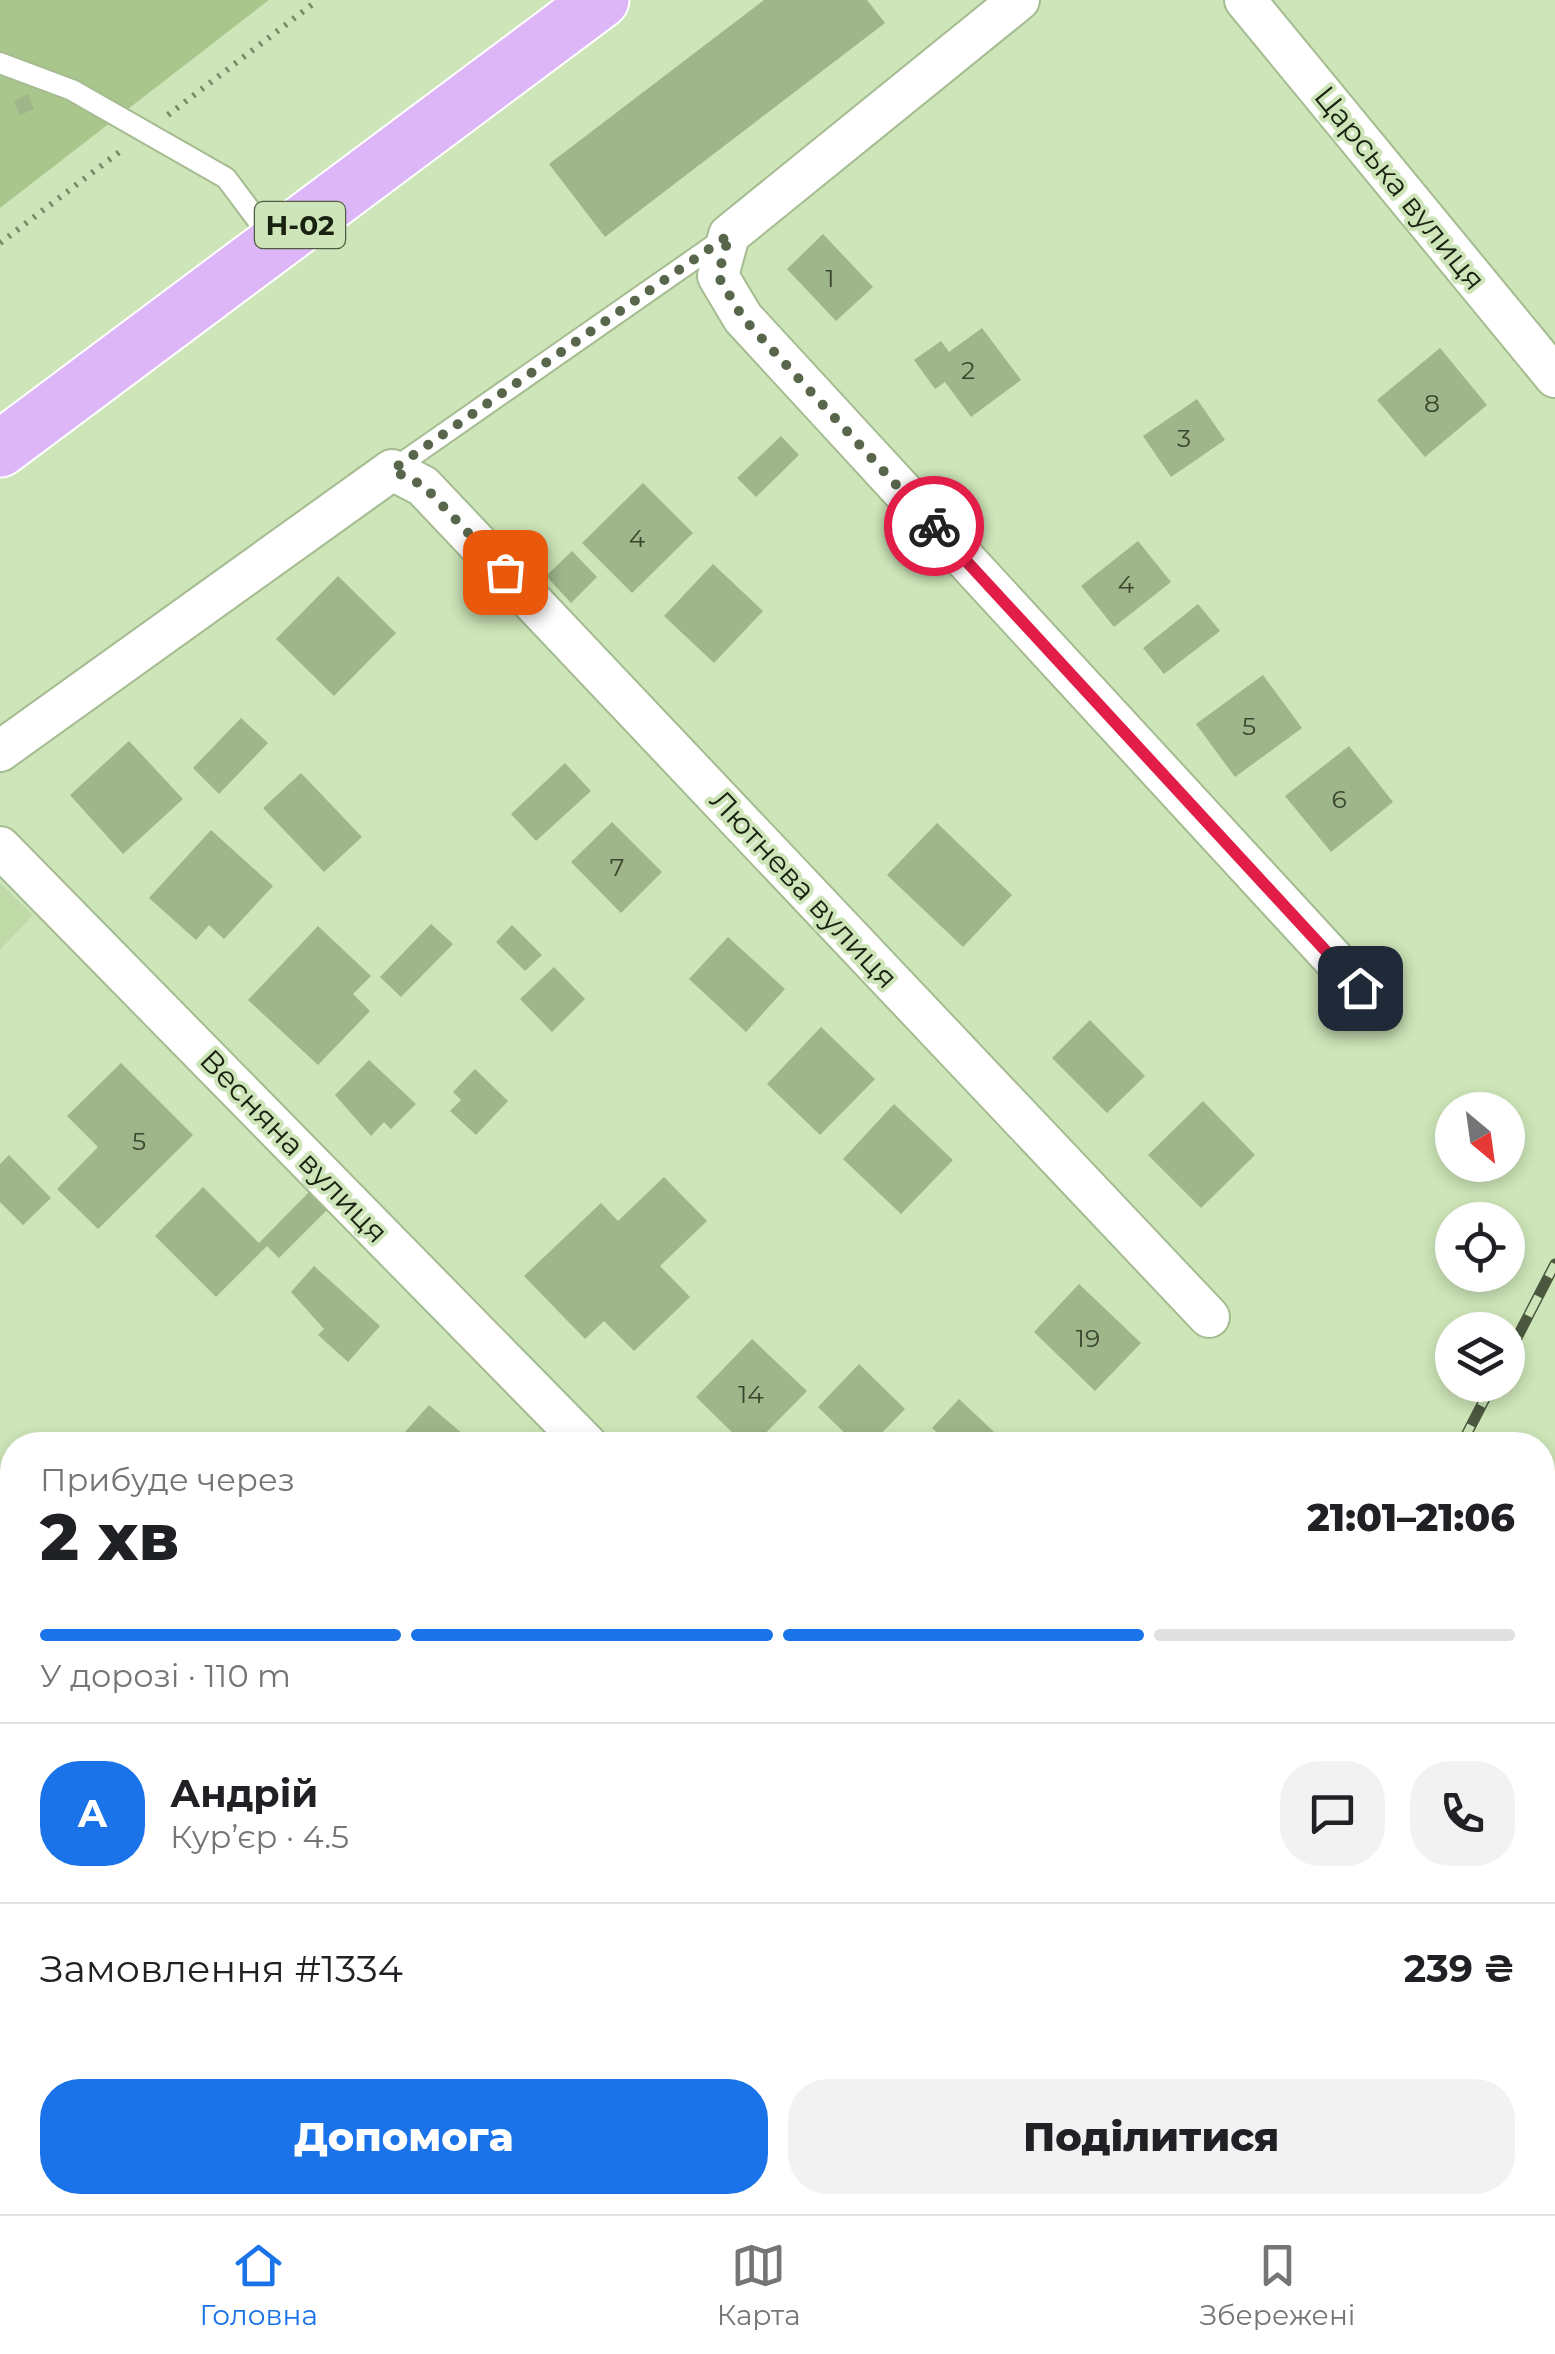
<!DOCTYPE html>
<html lang="uk">
<meta charset="utf-8">
<style>
body{margin:0;font-family:Montserrat,sans-serif;background:#f2f2f2;color:#202124;height:100vh;display:flex;flex-direction:column;font-size:38px;white-space:nowrap}
*{box-sizing:border-box;margin:0}
p{font-size:32px;color:#757577}
.icon{flex:none;width:55px;height:55px;fill:none;stroke:currentColor;stroke-width:2;stroke-linecap:round;stroke-linejoin:round}
.map{position:relative;flex:1;overflow:hidden}
.side{position:absolute;left:0px;top:1432px;width:1555px;height:782px;display:flex;flex-direction:column;background:#fff;border-radius:40px 40px 0 0;box-shadow:0 5px 15px #0003}
.side>*{flex:none}
.needle{width:65px;rotate:151deg}
.controls{position:absolute;left:1435px;top:1092px;display:grid;gap:20px}
.controls a{display:grid;place-items:center;width:90px;height:90px;border-radius:50%;background:#fff;box-shadow:0 5px 15px #0003;font-size:50px}
.pin{position:absolute;display:grid;place-items:center;width:85px;height:85px;color:#fff;margin:-42px;border-radius:20px;box-shadow:0 5px 15px #0006}
.courier{position:absolute;display:grid;place-items:center;width:100px;height:100px;margin:-50px;border:8px solid #e11d48;border-radius:50%;background:#fff;color:#222;box-shadow:0 2px 12px #0007}
.overview em{font-style:normal;font-weight:800}
.overview div{display:flex;flex-direction:column-reverse}
.overview{display:flex;align-items:center;justify-content:space-between;height:170px;padding:0 40px}
h1{font-size:65px;font-weight:800;line-height:75px}
.bar{display:grid;grid-template-columns:repeat(4,1fr);gap:15px 10px;align-content:center;height:120px;padding:0 40px}
.bar i{height:12px;border-radius:8px;background:#e0e0e0}
.bar .active{background:#1a73e8}
.bar p{grid-column:span 4}
.line{display:flex;align-items:center;gap:25px;padding:0 40px;border-top:2px solid #e0e0e0}
.line div{flex:1}
.round{display:grid;place-items:center;flex:none;width:105px;height:105px;border-radius:40px;background:#f2f2f2}
.action{display:flex;gap:20px;margin-top:auto;padding:20px 40px}
.action a{flex:1;height:115px;border-radius:40px;background:#1a73e8;color:#fff;font-size:40px;font-weight:800;line-height:115px;text-align:center}
.action a+a{background:#f2f2f2;color:#202124}
.tab-bar{display:flex;justify-content:space-around;align-items:center;height:140px;border-top:2px solid #e0e0e0;background:#fff;font-size:28px;color:#757577}
.tab-bar a{display:grid;justify-items:center;gap:5px}
.tab-bar .active{color:#1a73e8}
.map>svg:first-child{display:block}
</style>
<div class="map">
<svg width="1555" height="2214" viewBox="0 0 1555 2214">
<rect width="100%" height="100%" fill="#cde5b8"/>
<!-- built -->
<path fill="#c0daa7" d="M0 883 33 915 0 950Z"/>
<!-- green -->
<path fill="#a9c78c" d="M0 0H269L0 208Z"/>
<!-- building -->
<path fill="#9fb58a" d="M764 0H867L885 23 605 237 549 164Z
M28 94 34 109 20 115 14 101Z
M823 234 873 287 836 321 787 269Z
M982 328 1021 380 971 417 945 382 935 389 914 360 941 341 949 352Z
M1440 348 1487 405 1425 457 1377 400Z
M1197 399 1225 440 1171 477 1143 436Z
M781 436 799 455 756 497 737 478Z
M643 483 693 533 632 593 582 543Z
M1138 541 1171 582 1114 627 1081 586Z
M572 551 597 577 571 603 546 576Z
M713 564 763 611 714 663 664 616Z
M338 576 396 633 334 696 276 639Z
M1198 604 1220 631 1164 674 1143 648Z
M1263 675 1302 728 1235 777 1196 724Z
M241 718 268 743 219 794 193 768Z
M129 741 183 799 123 854 70 795Z
M1349 746 1393 802 1331 852 1285 796Z
M565 763 591 791 536 841 511 814Z
M301 773 362 837 324 872 263 808Z
M612 822 662 872 621 913 571 862Z
M937 823 1012 895 963 947 887 875Z
M211 830 273 886 224 939 209 925 196 940 149 898Z
M431 924 453 944 401 997 380 977Z
M512 925 542 955 525 971 496 942Z
M318 926 371 976 353 994 370 1011 318 1065 248 1000Z
M728 937 785 989 746 1032 689 979Z
M554 967 585 999 552 1032 520 999Z
M1090 1020 1145 1076 1107 1113 1052 1058Z
M821 1027 875 1079 820 1135 767 1084Z
M369 1060 416 1104 391 1129 384 1122 371 1136 335 1095Z
M121 1063 193 1135 98 1229 57 1189 98 1147 67 1116Z
M475 1069 508 1101 476 1135 450 1111 461 1100 453 1092Z
M1203 1101 1255 1155 1201 1208 1148 1155Z
M894 1104 953 1160 901 1214 843 1159Z
M9 1155 51 1198 23 1225 0 1202V1164Z
M664 1177 707 1221 660 1266 690 1297 634 1351 604 1321 585 1339 524 1276 601 1203 618 1221Z
M203 1187 259 1243 309 1192 327 1210 279 1258 267 1246 216 1297 155 1236Z
M314 1266 380 1326 348 1362 318 1335 324 1329 291 1292Z
M1079 1284 1141 1343 1095 1391 1034 1332Z
M752 1339 807 1391 754 1445H745L696 1397Z
M859 1364 905 1409 870 1445H857L818 1407Z
M959 1399 1008 1445H951L932 1428Z
M429 1405 471 1441 467 1445H406L412 1439 405 1432Z
M0 1691 12 1704V1760L0 1748Z
M12 2037V2076L0 2058V2046Z
M0 2129 12 2147V2202H51L60 2214H0Z
M102 2202H165L167 2206 155 2214H110Z"/>
<g fill="none" stroke-linecap="round" stroke-linejoin="round">
<defs>
<path id="service" d="M0 63 72 90 226 178 274 242
M392 470 723 239
M1542 1524 1555 1499
M1168 2214 1175 2202"/>
<path id="minor" d="M1019 0 729 235 718 276 743 318 1360 988
M1245 0 1555 377
M0 751 392 470 423 486 1209 1317
M0 847 587 1445
M0 1631 12 1643
M0 2008 12 1999
M571 2202 583 2214"/>
<path id="primary" d="M0 449 601 0"/>
</defs>
<!-- service casing -->
<use href="#service" stroke="#a5bb90" stroke-width="24"/>
<!-- minor casing -->
<use href="#minor" stroke="#a5bb90" stroke-width="44"/>
<!-- primary casing -->
<use href="#primary" stroke="#fff" stroke-width="59"/>
<!-- path -->
<path stroke="#788869" stroke-width="6" stroke-dasharray="2.5 8" stroke-linecap="butt" d="M168 115 318 0
M0 243 122 150"/>
<!-- service -->
<use href="#service" stroke="#fff" stroke-width="20"/>
<!-- minor -->
<use href="#minor" stroke="#fff" stroke-width="40"/>
<!-- primary -->
<use href="#primary" stroke="#ddb6f8" stroke-width="55"/>
<defs>
<path id="rail" d="M1508 1355 1555 1264
M1461 1445 1492 1385
M1061 2214 1067 2202"/>
</defs>
<!-- rail casing -->
<use href="#rail" stroke="#4b583f" stroke-width="11"/>
<!-- rail -->
<use href="#rail" stroke="#cde5b8" stroke-width="8" stroke-dasharray="22" stroke-linecap="butt"/>
</g>
<g fill="none" stroke-linecap="round" stroke-linejoin="round">
<!-- done -->
<path stroke="#58664b" stroke-width="10" stroke-dasharray="0 18" d="M505 572 424 486 392 470 729 235 718 276 743 318 934 526"/>
<!-- route -->
<path stroke="#e11d48" stroke-width="12" d="M934 526 1360 988"/>
</g>
<g text-anchor="middle" dominant-baseline="central" stroke-width="8" stroke-linejoin="round" paint-order="stroke">
<!-- number labels -->
<g font-size="25" fill="#3a462e">
<text x="830" y="278">1</text>
<text x="968" y="370">2</text>
<text x="1432" y="403">8</text>
<text x="1184" y="438">3</text>
<text x="637" y="538">4</text>
<text x="1126" y="584">4</text>
<text x="1249" y="726">5</text>
<text x="1339" y="799">6</text>
<text x="617" y="867">7</text>
<text x="139" y="1141">5</text>
<text x="1088" y="1338">19</text>
<text x="751" y="1394">14</text>
</g>
<!-- shield labels -->
<rect fill="#cde5b8" stroke="#4f5c42" stroke-width="2.5" x="255" y="202" width="90" height="46" rx="8"/>
<g font-size="28" font-weight="bold" fill="#192110">
<text x="300" y="225">Н-02</text>
</g>
<!-- street labels -->
<g font-size="30" fill="#192110" stroke="#cde5b8">
<text transform="translate(1400 188) rotate(51)">Царська вулиця</text>
<text transform="translate(804 889) rotate(47)">Лютнева вулиця</text>
<text transform="translate(294 1146) rotate(46)">Весняна вулиця</text>
</g>
</g>
</svg>
<div class="controls">
<a><svg class="needle" viewBox="-14 -14 28 28"><path d="M0-13l5 13h-10z" fill="#e53935"/><path d="M0 13l5-13h-10z" fill="#757577"/></svg></a>
<a><svg class="icon" aria-label="locate" viewBox="0 0 24 24"><circle cx="12" cy="12" r="6"/><path d="M12 2v4M12 18v4M2 12h4M18 12h4"/></svg></a>
<a><svg class="icon" aria-label="layers" viewBox="0 0 24 24"><path d="M12 4l9 5-9 5-9-5zM3 14l9 5 9-5"/></svg></a>
</div>
<div class="pin" style="left:505px;top:572px;background:#ea580c"><svg class="icon" aria-label="bag" viewBox="0 0 24 24"><path d="M5 8h14l-1 12H6zM9 8a3 3 0 0 1 6 0"/></svg></div>
<div class="pin" style="left:1360px;top:988px;background:#1f2937"><svg class="icon" aria-label="home" viewBox="0 0 24 24"><path d="M3 11l9-7 9 7M6 9v11h12V9"/></svg></div>
<div class="courier" style="left:934px;top:526px"><svg class="icon" aria-label="bike" viewBox="0 0 24 24"><circle cx="6" cy="16" r="4"/><circle cx="18" cy="16" r="4"/><path d="M6 16l4-8h5l3 8M10 8l3 8H6M13 5h3"/></svg></div>
<section class="side">
<div class="overview"><div><h1>2 хв</h1><p>Прибуде через</p></div><em>21:01–21:06</em></div>
<div class="bar"><i class="active"></i><i class="active"></i><i class="active"></i><i></i><p>У дорозі · 110 m</p></div>
<div class="line" style="height:180px"><b class="round" style="background:#1a73e8;color:#fff">А</b><div><b>Андрій</b><p>Кур’єр · 4.5</p></div><a class="round"><svg class="icon" aria-label="chat" viewBox="0 0 24 24"><path d="M4 5h16v11H9l-5 4z"/></svg></a><a class="round"><svg class="icon" aria-label="phone" viewBox="0 0 24 24"><path d="M5 4h4l2 5-3 2q2 4 5 5l2-3 5 2v4C11 20 4 13 5 4z"/></svg></a></div>
<div class="line" style="height:130px"><div>Замовлення #1334</div><b>239 ₴</b></div>
<div class="action"><a>Допомога</a><a>Поділитися</a></div>
</section>
</div>
<nav class="tab-bar">
<a class="active"><svg class="icon" aria-label="home" viewBox="0 0 24 24"><path d="M3 11l9-7 9 7M6 9v11h12V9"/></svg>Головна</a>
<a><svg class="icon" aria-label="map" viewBox="0 0 24 24"><path d="M3 6l6-2 6 2 6-2v14l-6 2-6-2-6 2zM9 4v14M15 6v14"/></svg>Карта</a>
<a><svg class="icon" aria-label="saved" viewBox="0 0 24 24"><path d="M7 4h10v16l-5-4-5 4z"/></svg>Збережені</a>
</nav>
